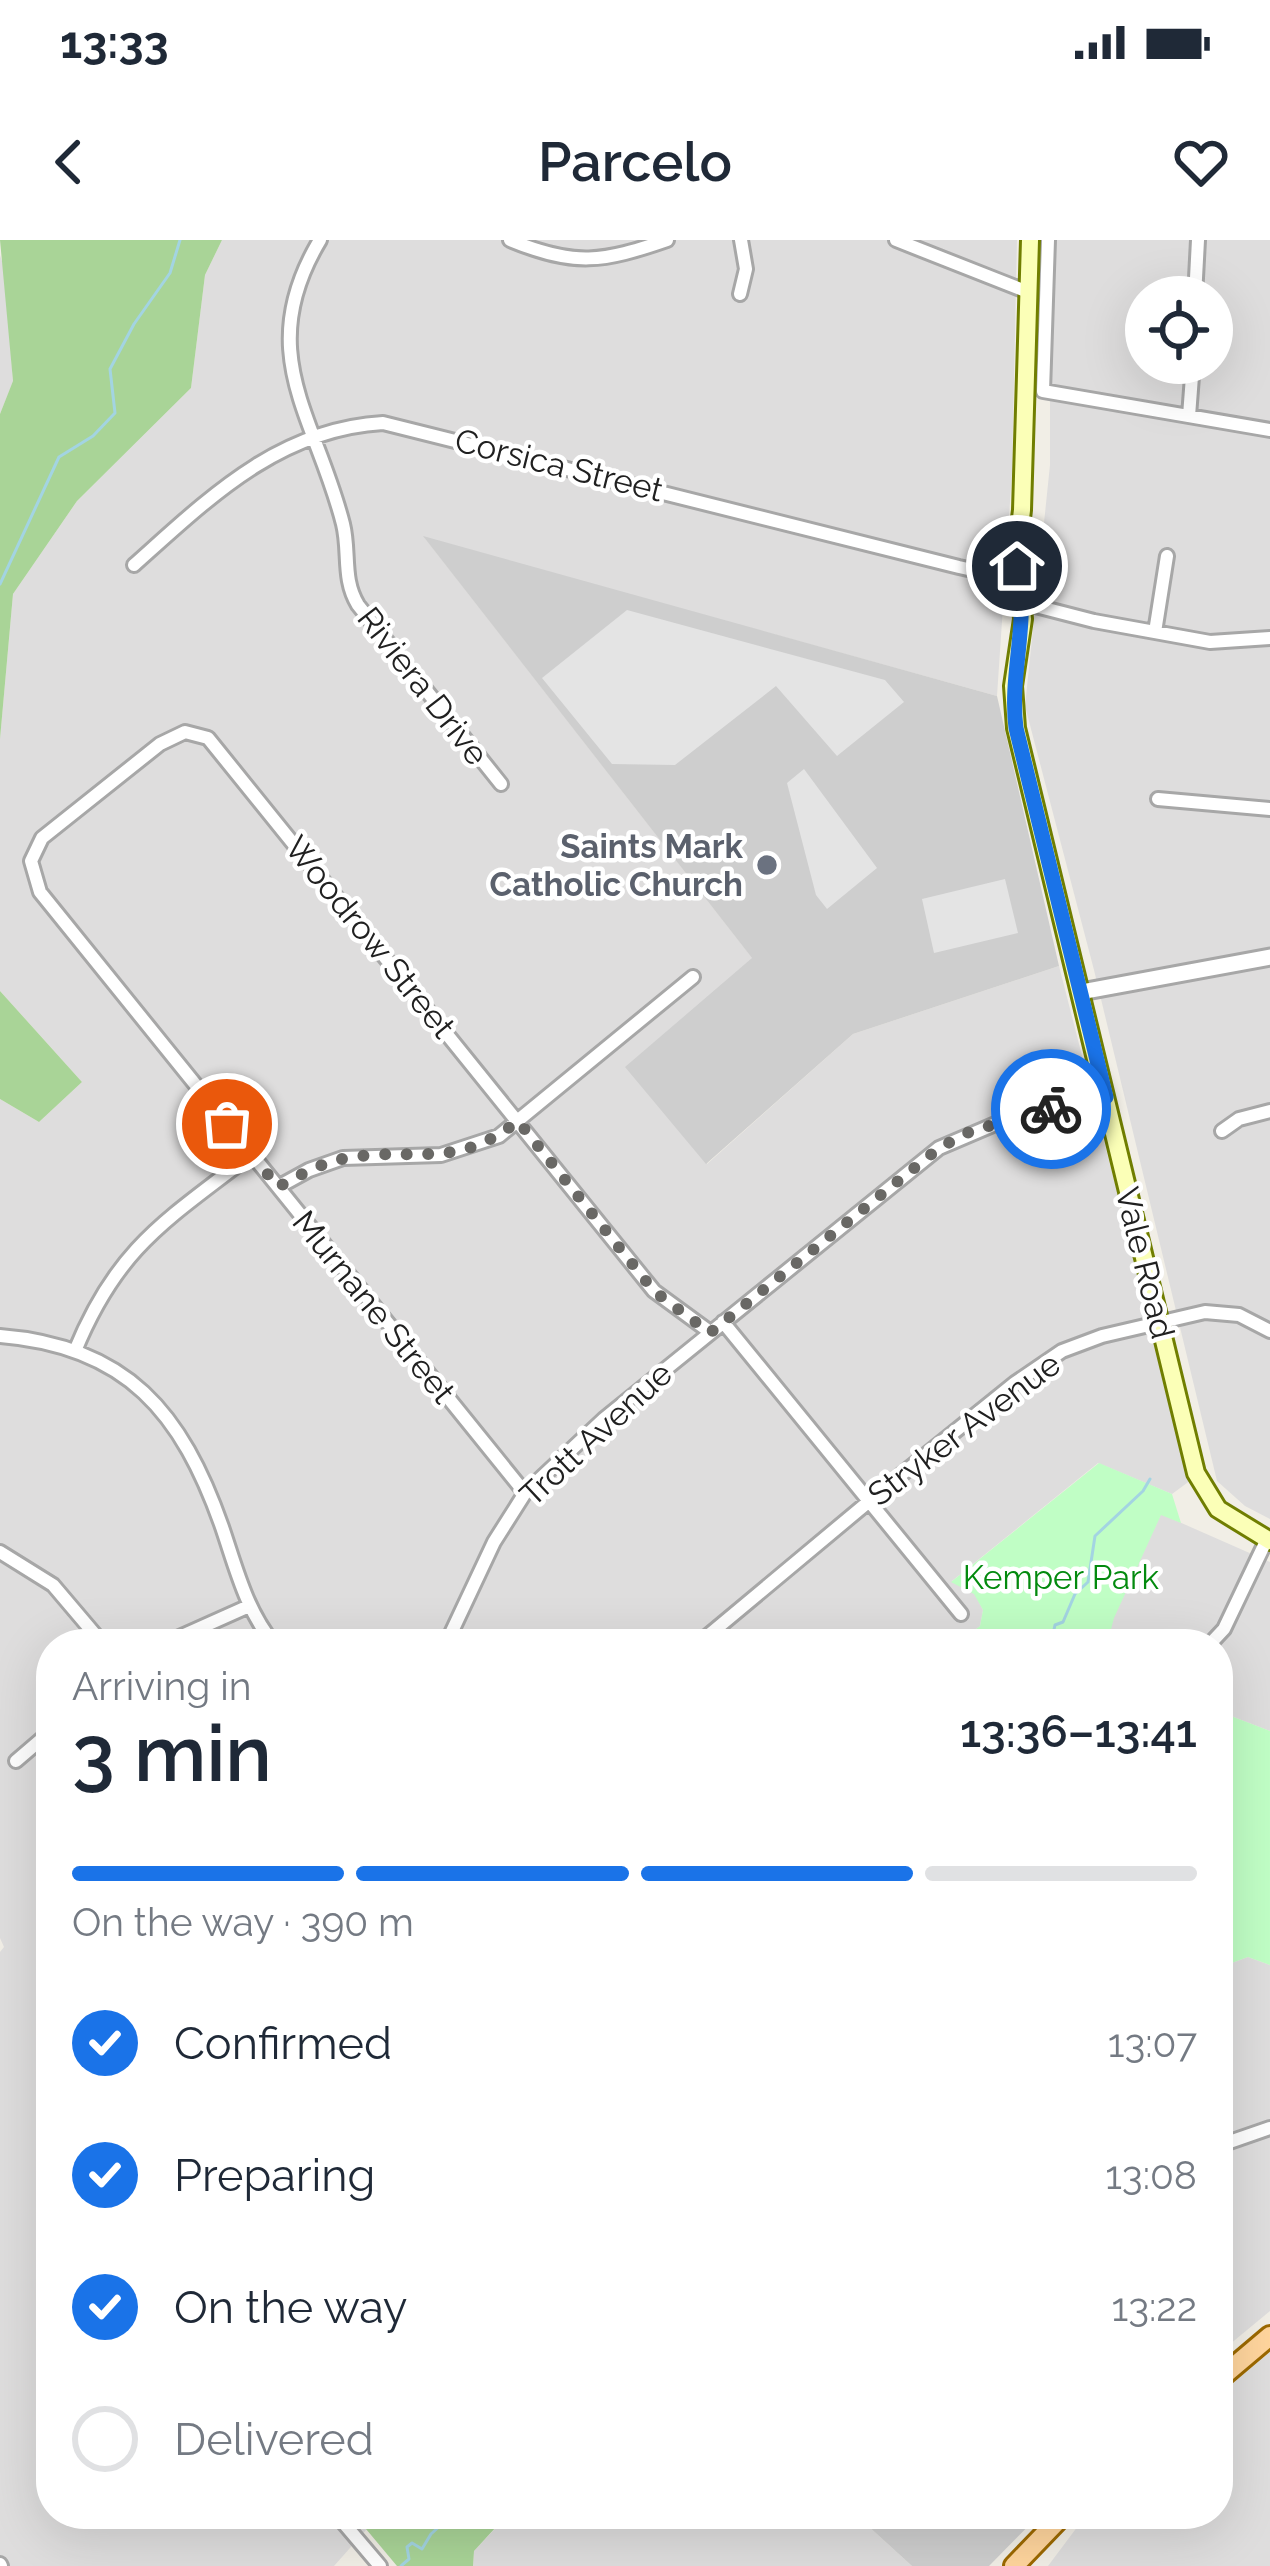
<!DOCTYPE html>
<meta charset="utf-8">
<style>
body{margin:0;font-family:Raleway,sans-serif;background:#f6f6f7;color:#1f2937;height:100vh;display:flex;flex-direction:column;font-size:45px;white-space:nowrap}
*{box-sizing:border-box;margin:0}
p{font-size:39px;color:#747a83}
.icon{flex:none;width:66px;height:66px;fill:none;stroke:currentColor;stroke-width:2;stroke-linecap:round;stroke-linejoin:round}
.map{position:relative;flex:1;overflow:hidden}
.side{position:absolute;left:36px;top:1389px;width:1197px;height:900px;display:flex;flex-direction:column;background:#fff;border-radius:48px;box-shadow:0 12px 48px #0002}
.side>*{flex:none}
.fabs{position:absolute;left:1125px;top:36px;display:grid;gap:24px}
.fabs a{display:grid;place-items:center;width:108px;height:108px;border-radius:50%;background:#fff;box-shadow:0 12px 48px #0002;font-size:60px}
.pin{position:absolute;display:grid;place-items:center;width:102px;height:102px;color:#fff;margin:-51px;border:6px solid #fff;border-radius:50%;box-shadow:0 3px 12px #0007}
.courier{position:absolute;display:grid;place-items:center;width:120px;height:120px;margin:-60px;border:9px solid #1a73e8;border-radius:50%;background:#fff;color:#222;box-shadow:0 3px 15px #0007}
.headline em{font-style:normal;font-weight:600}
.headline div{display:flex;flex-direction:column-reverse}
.headline{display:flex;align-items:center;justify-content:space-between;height:204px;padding:0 36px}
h1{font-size:78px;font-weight:600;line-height:90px}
.bar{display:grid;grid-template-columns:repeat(4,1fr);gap:18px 12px;align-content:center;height:144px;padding:0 36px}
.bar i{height:15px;border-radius:9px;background:#e0e1e3}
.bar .current{background:#1a73e8}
.bar p{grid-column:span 4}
ol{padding:0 36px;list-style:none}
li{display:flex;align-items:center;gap:36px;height:132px}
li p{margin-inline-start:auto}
li .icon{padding:12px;border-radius:50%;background:#1a73e8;color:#fff;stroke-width:4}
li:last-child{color:#747a83}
li i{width:66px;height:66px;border:6px solid #e0e1e3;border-radius:50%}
.status{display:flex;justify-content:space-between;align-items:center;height:84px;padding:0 60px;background:#fff;direction:ltr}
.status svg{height:33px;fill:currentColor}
header{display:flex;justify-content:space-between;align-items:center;height:156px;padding:0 36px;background:#fff;font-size:54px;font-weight:600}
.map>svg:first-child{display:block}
</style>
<div class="status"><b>13:33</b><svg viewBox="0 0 49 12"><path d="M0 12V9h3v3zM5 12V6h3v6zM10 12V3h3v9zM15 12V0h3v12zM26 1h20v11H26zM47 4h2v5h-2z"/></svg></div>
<header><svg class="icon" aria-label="back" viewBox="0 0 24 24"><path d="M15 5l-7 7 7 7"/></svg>Parcelo<svg class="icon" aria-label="heart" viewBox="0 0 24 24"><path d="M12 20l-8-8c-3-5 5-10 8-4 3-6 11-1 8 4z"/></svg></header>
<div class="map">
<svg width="1270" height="2326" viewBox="0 0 1270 2326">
<rect width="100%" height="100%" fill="#f1eee6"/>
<!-- residential -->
<path fill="#dedddd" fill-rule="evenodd" d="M222 0H1017L1012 232 997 456 425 298 753 719 707 924 853 794 1059 726 1191 1240 1172 1254 1098 1223 952 1341 975 1354 983 1370 980 1386 967 1396V1404H51V2274H389L366 2290 334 2326H0V1712L4 1707 0 1698V859L39 882 82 842 0 751V499L13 354 77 261 191 148 205 35Z
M1050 0H1270V1279L1245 1266 1217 1241 1094 730 1025 466 1050 225ZM1146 57H1212V123H1146Z
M0 15 5 31 13 142 0 174Z
M1161 1274 1270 1322V1491L1218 1471V1404H1107L1113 1378Z
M1248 1717 1270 1725V2071L1218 2114V1728Z
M1270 2112V2326H1048L1087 2274H1218V2156Z
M509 2274H855L912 2326H473L474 2311Z"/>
<!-- religious -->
<path fill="#cecece" d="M423 296 997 456 1059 726 853 794 706 924 625 827 752 718Z
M855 2274H1040L989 2326H912Z"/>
<!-- forest -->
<path fill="#a9d497" d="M0 0H222L205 35 191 148 77 261 13 354 0 499V174L13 141Z
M0 751 82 842 39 882 0 859Z
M389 2274H508L474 2311 473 2326H397L366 2289Z"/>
<!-- park -->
<path fill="#c0fec5" d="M1099 1223 1172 1254 1181 1283 1161 1275 1114 1378 1107 1404H967V1396L980 1386 983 1370 974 1354 951 1342Z
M1218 1471 1270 1491V1725L1248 1717 1218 1728Z"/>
<!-- parking -->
<path fill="#e4e4e4" d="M627 370 885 440 904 462 837 516 776 446 675 525 612 524 542 438Z
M804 529 877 628 827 669 816 655 787 543Z
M1005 639 1018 693 934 713 922 659Z"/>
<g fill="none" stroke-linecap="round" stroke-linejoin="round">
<!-- stream -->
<path stroke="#a3d4e2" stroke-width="3" d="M0 344 59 217 93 196 115 173 110 129 134 84 170 33 180 0
M1039 1404 1053 1394 1055 1385 1063 1382 1075 1354 1088 1342 1095 1296 1143 1251 1150 1239
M401 2326 409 2319 407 2307 412 2303 422 2309 431 2294 453 2274"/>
<defs>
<path id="minor" d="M320 0C252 113 316 177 343 284 350 312 342 339 358 365L501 544
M510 0C575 27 603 22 667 0
M896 0 1028 52
M1048 0 1043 151 1270 190
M740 54 746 29 741 0
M1195 57 1198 0
M1189 176 1193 123
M134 325C208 259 278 189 383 183L959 327 990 334H1019
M1024 363 1094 381 1210 402 1270 398
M1155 392 1167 316
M1158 559 1270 569
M1222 891 1239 879 1270 871
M278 947 309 930 343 918 441 915 499 896 693 737
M723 1082 961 1374
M0 1096C127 1106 182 1173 222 1287 236 1328 246 1370 274 1404
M75 1111C118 1006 167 980 252 914
M525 1253 40 652 31 621 42 598 160 504 185 492 208 498 654 1051 710 1092
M0 1312 53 1345 103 1404
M164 1404 249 1366
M446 1404 494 1302 525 1253 604 1179 939 908 1007 879 1105 857
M698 1404 891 1243 1015 1143 1062 1111 1102 1096 1205 1072 1239 1075 1270 1091
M1210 1404 1224 1389 1267 1299
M16 1521 51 1491
M1218 1906 1270 1888
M336 2274 380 2326
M0 2324 1 2326"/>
<path id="tertiary" d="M1081 752 1270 717"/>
<path id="secondary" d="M1030 0 1022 270 1017 312 1023 379 1013 446 1016 488 1196 1233 1218 1269 1270 1301"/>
<path id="primary" d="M1218 2140 1270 2096
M1014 2326 1064 2274"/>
</defs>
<!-- minor casing -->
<use href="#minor" stroke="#a7a7a7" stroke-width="18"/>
<!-- tertiary casing -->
<use href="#tertiary" stroke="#a7a7a7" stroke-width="21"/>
<!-- secondary casing -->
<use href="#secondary" stroke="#707e00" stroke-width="22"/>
<!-- primary casing -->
<use href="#primary" stroke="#9c6900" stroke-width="24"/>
<!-- minor -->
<use href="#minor" stroke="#fff" stroke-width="12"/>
<!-- tertiary -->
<use href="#tertiary" stroke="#fff" stroke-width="15"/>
<!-- secondary -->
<use href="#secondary" stroke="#fbffb7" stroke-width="16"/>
<!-- primary -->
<use href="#primary" stroke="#ffd59d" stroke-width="18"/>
</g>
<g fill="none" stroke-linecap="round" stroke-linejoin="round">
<!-- done -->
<path stroke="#696865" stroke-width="12" stroke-dasharray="0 21.6" d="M227 884 278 947C300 935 322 922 347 918 417 906 454 931 518 881L654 1051 710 1093 939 908 971 891 1051 869"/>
<!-- route -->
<path stroke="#1a73e8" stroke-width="15" d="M1017 326C1030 381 1009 433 1016 488L1106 857 1051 869"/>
</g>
<!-- markers -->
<circle fill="#6b7280" stroke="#fff" stroke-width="4.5" cx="767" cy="625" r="12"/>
<g text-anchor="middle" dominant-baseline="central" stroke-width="9" stroke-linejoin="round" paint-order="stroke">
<!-- street labels -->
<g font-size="33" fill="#202020" stroke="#fff">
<text transform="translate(559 225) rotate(14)">Corsica Street</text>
<text transform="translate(423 446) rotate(52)">Riviera Drive</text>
<text transform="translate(370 697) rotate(51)">Woodrow Street</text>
<text transform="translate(1145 1023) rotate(76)">Vale Road</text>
<text transform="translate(374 1067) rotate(51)">Murnane Street</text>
<text transform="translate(964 1189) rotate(-37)">Stryker Avenue</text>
<text transform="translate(596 1194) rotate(-43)">Trott Avenue</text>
</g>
<!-- worship labels -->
<g font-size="33" font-weight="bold" fill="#5b616d" stroke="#fff" text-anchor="end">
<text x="743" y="606">Saints Mark<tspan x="743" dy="38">Catholic Church</tspan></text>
</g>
<!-- park labels -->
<g font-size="33" fill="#038a0e" stroke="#fff">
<text x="1061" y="1337">Kemper Park</text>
</g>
</g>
</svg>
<div class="fabs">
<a><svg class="icon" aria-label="locate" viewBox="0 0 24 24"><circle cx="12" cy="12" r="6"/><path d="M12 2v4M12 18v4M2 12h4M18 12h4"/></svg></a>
</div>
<div class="pin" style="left:227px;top:884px;background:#ea580c"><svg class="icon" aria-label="bag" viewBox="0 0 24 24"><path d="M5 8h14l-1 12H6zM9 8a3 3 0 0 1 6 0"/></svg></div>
<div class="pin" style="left:1017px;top:326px;background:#1f2937"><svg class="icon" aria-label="home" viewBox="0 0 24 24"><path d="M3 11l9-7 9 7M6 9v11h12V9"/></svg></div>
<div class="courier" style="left:1051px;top:869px"><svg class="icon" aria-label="bike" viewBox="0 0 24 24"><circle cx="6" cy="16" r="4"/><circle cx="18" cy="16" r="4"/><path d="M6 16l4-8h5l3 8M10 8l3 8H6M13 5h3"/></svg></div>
<section class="side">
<div class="headline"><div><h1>3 min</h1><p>Arriving in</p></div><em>13:36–13:41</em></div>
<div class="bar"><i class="current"></i><i class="current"></i><i class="current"></i><i></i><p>On the way · 390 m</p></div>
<ol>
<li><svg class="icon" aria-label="check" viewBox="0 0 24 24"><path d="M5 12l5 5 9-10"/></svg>Confirmed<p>13:07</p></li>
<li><svg class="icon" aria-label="check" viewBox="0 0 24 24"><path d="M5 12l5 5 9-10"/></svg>Preparing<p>13:08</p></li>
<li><svg class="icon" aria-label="check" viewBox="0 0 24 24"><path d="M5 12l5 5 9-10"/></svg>On the way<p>13:22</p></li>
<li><i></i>Delivered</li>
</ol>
</section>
</div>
